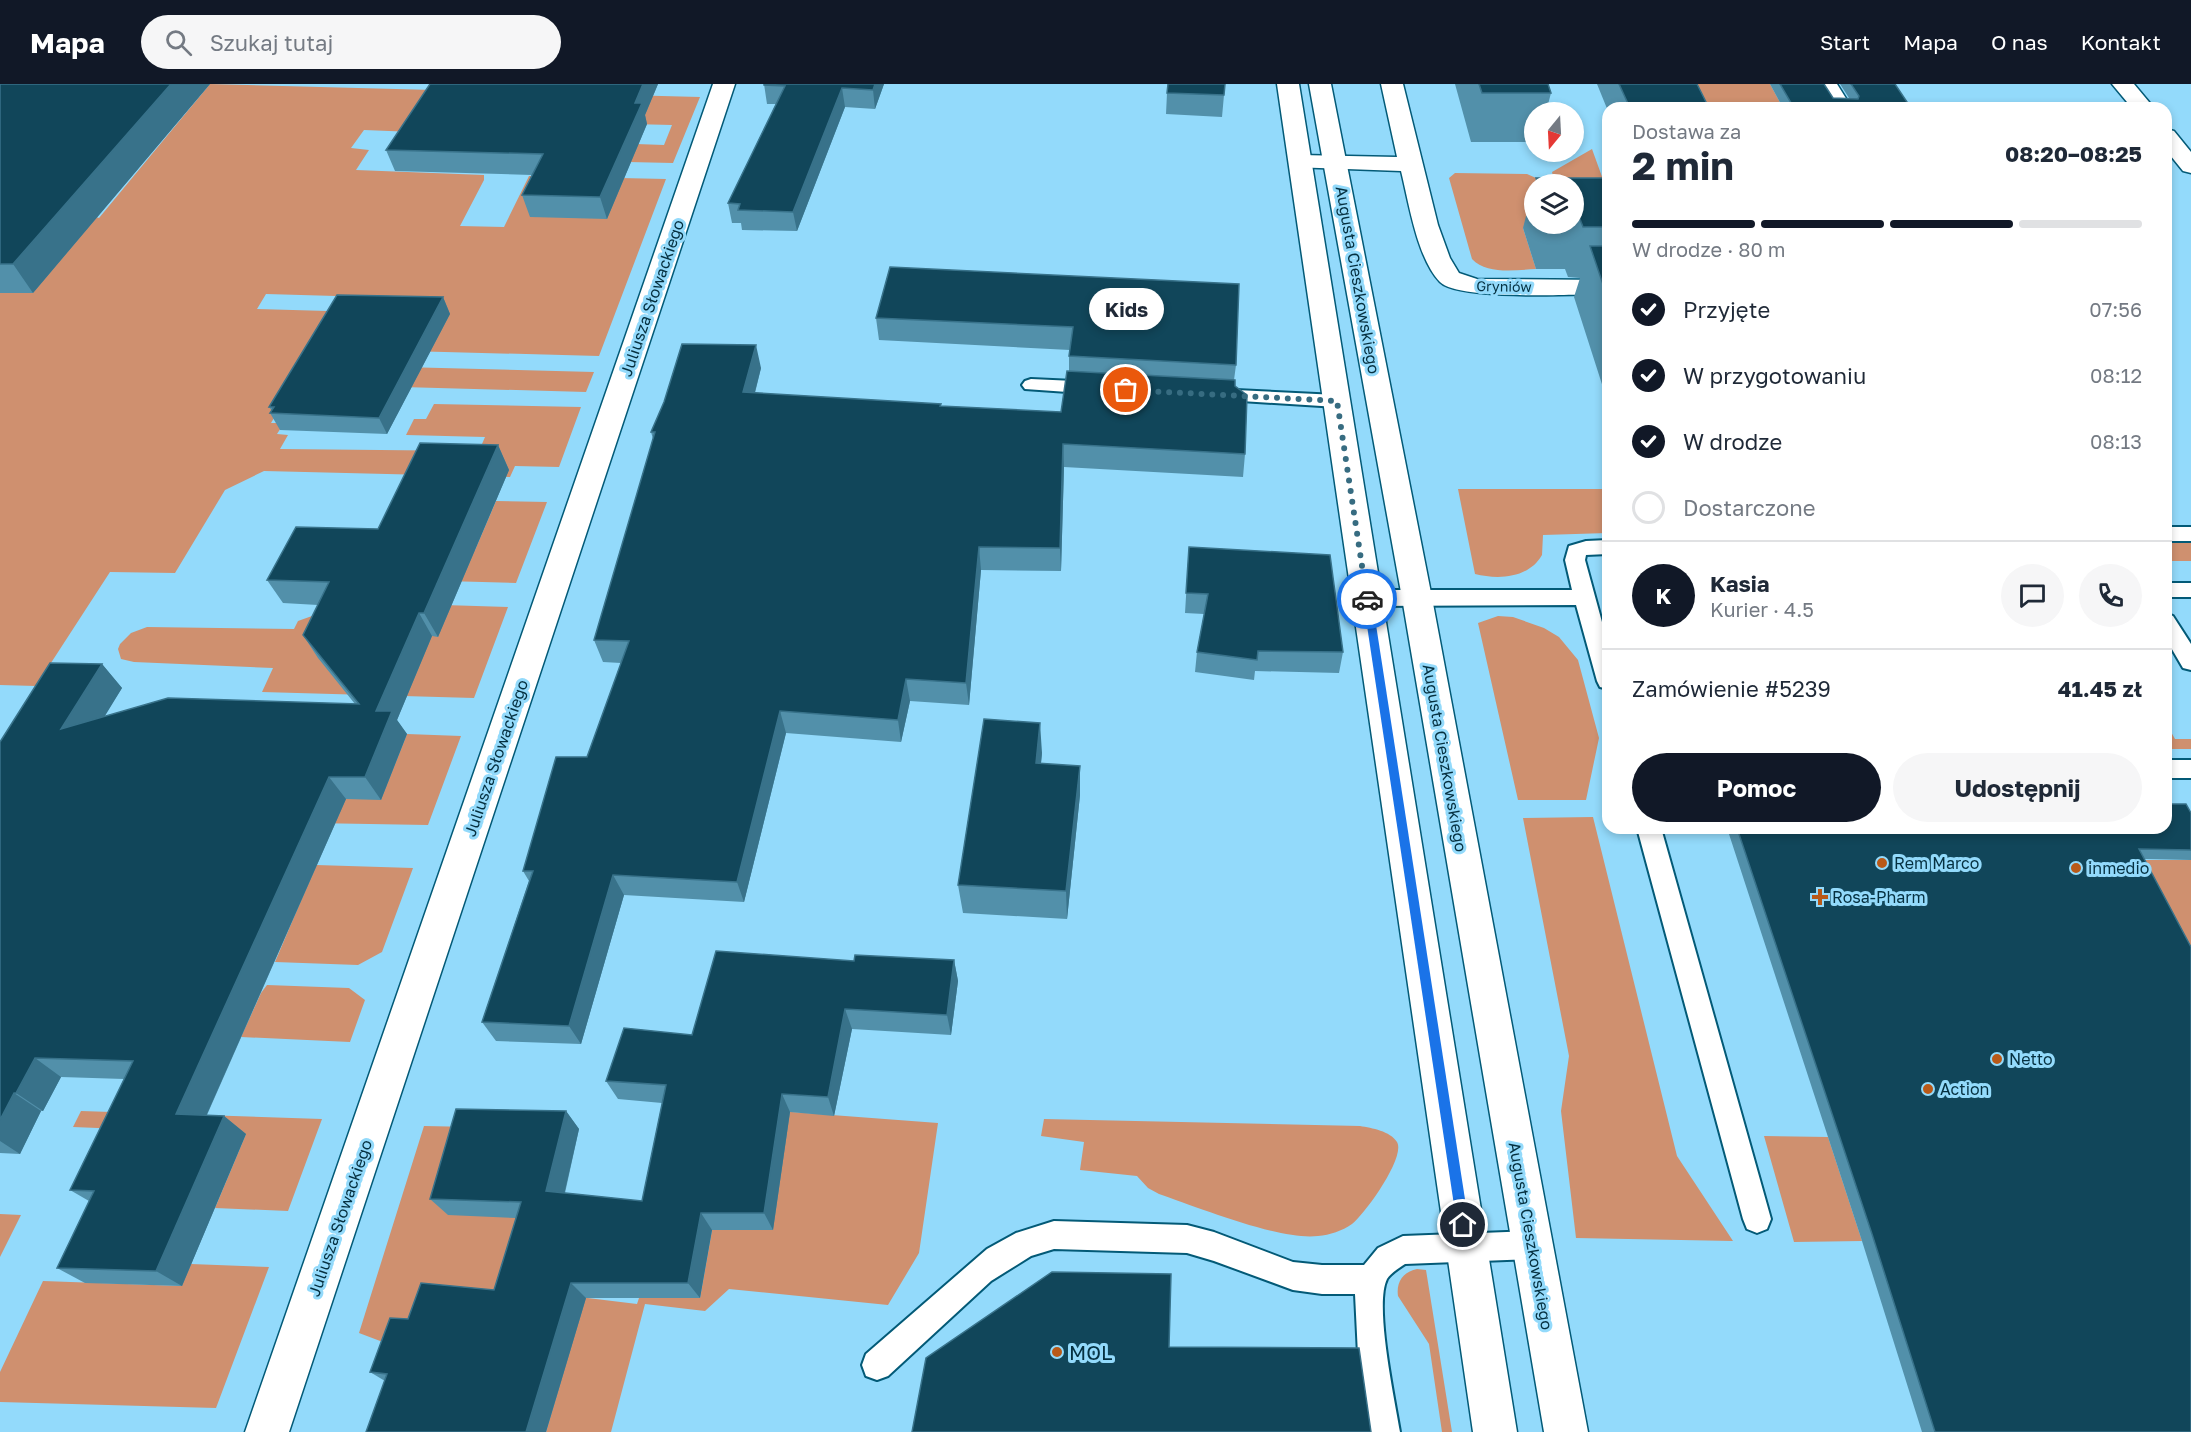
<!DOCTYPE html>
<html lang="pl">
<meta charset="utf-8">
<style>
body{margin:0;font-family:"Golos Text",sans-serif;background:#f6f6f7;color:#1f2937;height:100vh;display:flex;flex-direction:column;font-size:22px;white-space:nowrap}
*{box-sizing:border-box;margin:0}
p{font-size:20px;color:#747a83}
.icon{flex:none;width:33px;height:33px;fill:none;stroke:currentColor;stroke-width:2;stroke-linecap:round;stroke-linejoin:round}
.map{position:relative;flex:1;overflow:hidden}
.drawer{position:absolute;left:1602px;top:18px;width:570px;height:732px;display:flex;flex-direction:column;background:#fff;border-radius:18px;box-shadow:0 3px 9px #0003}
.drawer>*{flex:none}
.needle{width:39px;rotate:198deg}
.buttons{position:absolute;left:1524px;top:18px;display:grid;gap:12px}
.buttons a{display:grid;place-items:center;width:60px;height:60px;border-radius:50%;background:#fff;box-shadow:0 3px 9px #0003;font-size:30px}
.pin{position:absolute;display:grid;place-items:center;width:51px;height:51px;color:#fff;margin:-26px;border:3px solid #fff;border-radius:50%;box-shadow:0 2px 6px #0007}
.courier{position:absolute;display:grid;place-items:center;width:60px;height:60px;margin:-30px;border:4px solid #1a73e8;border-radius:50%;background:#fff;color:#222;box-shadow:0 2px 8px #0007}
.bubble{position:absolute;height:42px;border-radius:21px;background:#fff;box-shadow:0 3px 9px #0003;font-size:20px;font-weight:700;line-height:42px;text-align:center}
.head em{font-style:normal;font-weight:700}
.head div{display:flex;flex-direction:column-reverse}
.head{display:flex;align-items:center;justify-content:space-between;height:102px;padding:0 30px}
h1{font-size:39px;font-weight:700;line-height:45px}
.bar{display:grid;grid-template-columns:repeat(4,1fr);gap:9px 6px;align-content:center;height:72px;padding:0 30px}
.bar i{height:8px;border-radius:4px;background:#e0e1e3}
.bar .current{background:#111827}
.bar p{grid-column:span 4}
.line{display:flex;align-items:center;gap:15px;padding:0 30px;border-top:2px solid #e0e1e3}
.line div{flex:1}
.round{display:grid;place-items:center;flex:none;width:63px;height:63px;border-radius:32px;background:#f6f6f7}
ol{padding:0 30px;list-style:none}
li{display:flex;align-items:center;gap:18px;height:66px}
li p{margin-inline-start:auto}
li .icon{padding:6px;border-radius:50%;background:#111827;color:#fff;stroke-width:4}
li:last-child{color:#747a83}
li i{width:33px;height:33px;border:3px solid #e0e1e3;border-radius:50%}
.cta{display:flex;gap:12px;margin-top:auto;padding:12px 30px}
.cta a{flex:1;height:69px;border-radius:36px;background:#111827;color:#fff;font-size:24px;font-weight:700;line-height:69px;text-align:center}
.cta a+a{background:#f6f6f7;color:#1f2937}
header{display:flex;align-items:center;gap:36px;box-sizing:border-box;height:84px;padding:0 30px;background:#111827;color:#fff}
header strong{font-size:28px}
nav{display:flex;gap:33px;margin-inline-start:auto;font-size:21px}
.search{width:420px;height:54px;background:#f6f6f7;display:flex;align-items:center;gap:15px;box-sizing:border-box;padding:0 21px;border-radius:33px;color:#747a83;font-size:22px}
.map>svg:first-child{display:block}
</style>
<header>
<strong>Mapa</strong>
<div class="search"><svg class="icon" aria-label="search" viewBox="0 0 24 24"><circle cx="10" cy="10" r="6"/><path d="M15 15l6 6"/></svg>Szukaj tutaj</div>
<nav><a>Start</a><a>Mapa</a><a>O nas</a><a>Kontakt</a></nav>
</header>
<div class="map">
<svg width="2191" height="1348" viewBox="0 0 2191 1348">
<rect width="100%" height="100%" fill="#93dafb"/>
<!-- green -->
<path fill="#cf906f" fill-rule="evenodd" d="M210 0 700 13 673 79 628 78 636 60 664 61 672 41 631 40 439 49 364 46 351 64 369 66 356 86 484 91V96L460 142 504 143 529 92 666 95 599 272 332 265 323 281 594 288 586 308 294 300 271 339H284L277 350 288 351 280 365 479 367 485 353 406 351 414 335H426L434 320 581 323 559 383 515 382 510 393 264 387 225 406 175 489 110 488 36 602 0 601V209L96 133 99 134ZM266 210 336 212V213L328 227 257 225Z
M1671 0H1770L1783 24H1683Z
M1592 65 1605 101 1555 100 1552 88Z
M1455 89 1527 90 1536 94 1538 100H1534V140L1523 144 1536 185C1516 186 1487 191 1472 175L1449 94Z
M1458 405H1608V449L1543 451 1542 471C1529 494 1499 496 1475 490Z
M496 417 547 418 516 499 297 493 475 466Z
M2166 459H2191V477H2166Z
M380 519 508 523 474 614 262 608 273 584 134 578 121 575 118 565 120 560 131 549 147 543 294 545 298 537 337 523Z
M1498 532 1513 533 1544 544 1559 553 1578 576 1599 654 1586 716H1518L1478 539Z
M2166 639 2175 655H2191V665H2166Z
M407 650 461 652 428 741 311 739 321 715H381Z
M1593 733 1677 1072 1733 1157 1576 1154 1561 1027 1569 972 1523 734Z
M2144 776H2191V864Z
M316 781 413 784 382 868 358 881 275 878Z
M267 901 349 904 365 916 350 958 241 953 261 909Z
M726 1023 938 1039 919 1169 888 1221 729 1205 705 1227 645 1220 611 1348H546L581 1227 396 1263 359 1249 424 1042 473 1043 536 1134 563 1211 637 1220 639 1214H700L712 1146 773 1145Z
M81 1027 322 1035 288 1127 215 1124 246 1050 73 1043Z
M1044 1035 1360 1042C1372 1044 1390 1047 1397 1058 1406 1073 1365 1130 1352 1140 1342 1147 1330 1151 1318 1152 1281 1157 1197 1123 1159 1110L1148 1104 1137 1092 1080 1086 1084 1058 1041 1052Z
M1764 1052 1828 1053 1862 1157 1794 1158Z
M0 1130 21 1131 0 1173Z
M191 1180 269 1183 216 1324 0 1318V1288L43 1197 181 1202Z
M1417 1185 1426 1186 1452 1348H1442L1429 1260 1398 1212C1396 1198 1403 1188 1417 1185Z"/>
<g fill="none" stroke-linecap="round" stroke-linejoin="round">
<defs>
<path id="service" d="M1031 295 1096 298 1102 300 1105 304 1102 308 1096 310 1025 305 1022 301 1025 297Z
M1216 305 1337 311 1343 313 1346 317 1343 321 1337 323 1210 315 1207 311 1210 307Z
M2166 443H2191V457H2166Z
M1608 456V470L1586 471 1585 476 1608 560V605L1600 603 1597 597 1576 521 1367 522 1360 519 1357 514 1360 509 1367 506H1572L1565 476 1569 462 1586 457Z
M2166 499H2191V513H2166Z
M2166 529 2173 532 2191 560V586L2183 584 2166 555Z
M2166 676H2191V694H2166Z
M1637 744H1661L1771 1135 1767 1145 1757 1149 1747 1145 1743 1135Z
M1054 1137 1187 1141 1214 1148 1293 1178 1322 1181H1364L1378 1164 1403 1152 1532 1147 1542 1151 1546 1161 1542 1171 1532 1175 1405 1180C1399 1184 1391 1189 1387 1195 1374 1221 1395 1317 1400 1348H1370L1358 1271 1355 1210H1322L1293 1206 1214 1177 1187 1169 1054 1165 1031 1172 991 1197 888 1292 877 1296 866 1292 862 1281 866 1270 987 1165 1016 1149Z"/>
<path id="minor" d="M713 0H735L289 1348H245Z
M1381 0H1403L1438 141 1450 174 1459 189 1477 195 1608 196V210C1578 210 1459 217 1440 198 1417 174 1409 119 1401 87L1292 83 1289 78 1292 73 1300 71 1397 73Z
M1815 0H1837L1852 24H1830Z
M2112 0H2134L2154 24H2132Z
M2166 45 2174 47 2191 68V89L2183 87 2166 66Z"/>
<path id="tertiary" d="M1277 0H1299L1517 1348H1473Z
M1309 0H1331L1432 514 1588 1348H1544L1402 514Z"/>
</defs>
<!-- service casing -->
<use href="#service" stroke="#035a77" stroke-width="4"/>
<!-- minor casing -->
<use href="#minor" stroke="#035a77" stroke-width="3"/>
<!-- tertiary casing -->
<use href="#tertiary" stroke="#035a77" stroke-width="3"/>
<!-- service -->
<use href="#service" fill="#fff" fill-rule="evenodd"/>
<!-- minor -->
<use href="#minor" fill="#fff" fill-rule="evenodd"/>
<!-- tertiary -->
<use href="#tertiary" fill="#fff" fill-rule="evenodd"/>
</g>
<!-- wall -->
<path fill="#5290aa" d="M0 0H210L33 209H0Z
M658 0 645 31 647 40 607 135 530 133 522 111 532 91 395 87 386 66Z
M764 0H884L875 25 845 23 797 147 742 146 741 139H732L728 119 776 20H767Z
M1225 0 1222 33 1166 30 1167 9Z
M1455 0H1548L1551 9 1546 28H1534V58H1471Z
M1597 0H1697L1709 24H1608V27Z
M1770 0H1824L1833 14H1849L1840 0H1895L1911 24H1783Z
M1536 94H1608V319L1574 213 1580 194 1568 193 1565 185H1536L1523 144 1534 101V140H1574V100H1535Z
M890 183 1236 281 1234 296 1245 370 1243 393 1064 383 1061 487 981 486 969 621 910 617 901 658 786 649 744 818 624 811 581 960 496 957 482 938 529 797 523 787 587 673 621 579 603 578 594 556 653 355 651 348 761 284 755 309 941 320V322L1061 328 1069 287V272L1070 266 879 256 876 234Z
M443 213 450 230 387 350 280 346 270 329 272 327 269 323Z
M498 361 509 386 438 553 432 552 397 636 407 650 381 716 346 715 207 1031 224 1032 246 1050 182 1202 85 1199 57 1184 89 1117 70 1106 124 995 61 993 43 1027H41L20 1070 0 1069V658L102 580 122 604 104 632 355 620 318 574 303 551 318 521 283 519 267 496 378 445Z
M1189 463 1343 568 1339 589 1255 587 1254 596 1195 588 1197 568 1204 530 1185 529Z
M1042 669 1041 679 1080 711 1067 835 963 829 958 801Z
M2191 729V776L2145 775 2191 1348H1922L1862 1157 1727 744H2166Z
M954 876 958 897 951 951 852 945 834 1032 790 1028 773 1146H712L700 1214H586L546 1348H366L385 1297 370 1288 408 1235 494 1206 516 1134 448 1131 430 1115 566 1027 579 1045 565 1109 642 1117 662 1019 618 1015 606 997 692 951 854 877Z"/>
<!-- shaded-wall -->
<path fill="#38728a" d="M171 0H210L33 209 13 180Z
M643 0H658L645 31 647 40 607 135 600 113 635 19Z
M875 0H884L875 25 873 6Z
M842 4 845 23 797 147 793 128Z
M443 213 450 230 387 350 379 334Z
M756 261 761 284 749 331 743 308Z
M1063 360 1064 383 1061 487 1060 464Z
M498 361 509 386 438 553 424 529Z
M979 463 981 486 969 621 966 599Z
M419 529 432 552 397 636 407 650 381 716 365 693 376 627Z
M102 580 122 604 83 668 61 645Z
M906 595 910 617 901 658 898 636Z
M780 627 786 649 744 818 737 798Z
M1040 639 1042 669 1038 708 1036 679Z
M1080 682V711L1067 835 1066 807Z
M329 693 346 715 199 1048 176 1030Z
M613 791 624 811 581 960 569 942Z
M954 876 958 897 951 951 947 931Z
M845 925 852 945 834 1032 828 1013Z
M35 974 61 993 43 1027 16 1009Z
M14 1009 41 1027 20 1070 0 1057V1036Z
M782 1010 790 1028 773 1146 764 1129Z
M566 1027 579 1045 561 1124 546 1107Z
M224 1032 246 1050 182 1202 156 1187Z
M701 1129 712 1146 700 1214 688 1199Z
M571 1199 586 1214 546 1348H526Z"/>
<!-- building -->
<path fill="#11465a" stroke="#38728a" stroke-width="1.5" d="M0 0H171L13 180H0Z
M430 0H643L635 19H642L600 113 522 111 543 70 386 66Z
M764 0H875L873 6 842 4 793 128 738 126 740 120 728 119 785 2 764 1Z
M1168 0H1225L1224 11 1167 9Z
M1479 0H1548L1551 9H1482Z
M1619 0H1697L1709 24H1630Z
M1780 0H1824L1833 14 1858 15 1859 12 1851 0H1895L1911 24H1794Z
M1536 94H1608V143H1583L1580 135H1574V100H1539Z
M1590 162H1608V215Z
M890 183 1239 200 1236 281 1069 272 1073 243 876 234Z
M337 211 443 213 379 334 270 329 274 323H269Z
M682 260 756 261 743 308 941 320 940 322 1061 328 1067 287 1235 296V302L1247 311 1245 370 1063 360 1060 464 979 463 966 599 906 595 898 636 780 627 737 798 613 791 569 942 482 938 533 787H523L556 673H587L629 557 594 556 655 348H651L664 318Z
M420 359 498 361 424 529H419L376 627H392L365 693H329L176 1030 224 1032 156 1187 57 1184 94 1107 70 1106 133 977 35 974 16 1009H14L0 1036V658L50 579 102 580 61 645 168 614 359 620 303 551 329 498 267 496 296 443 378 445Z
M1189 463 1330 471 1343 568 1258 567 1257 576 1197 568 1208 510 1186 509Z
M984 635 1040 639 1036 679 1080 682 1066 807 958 801Z
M2166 720H2186L2191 729V766L2139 765 2191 863V1348H1935L1872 1150 1737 744H2166Z
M716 867 854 877 855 871 954 876 947 931 845 925 828 1013 782 1010 764 1129H701L688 1199H571L526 1348H366L387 1290 370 1288 390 1234 408 1235 421 1199 494 1206 521 1118 430 1115 456 1025 566 1027 546 1107 642 1117 666 1001 606 997 624 944 692 951Z
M1052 1188 1171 1190 1169 1263 1359 1264 1371 1348H912L926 1274Z"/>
<!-- route -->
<path fill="#1a73e8" d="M1367 512 1372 515 1469 1141 1463 1147 1457 1141 1363 515Z"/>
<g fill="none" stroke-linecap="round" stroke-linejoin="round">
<!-- done -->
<path stroke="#376c81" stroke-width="6" stroke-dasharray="0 10.8" d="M1126 306 1337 317 1367 515"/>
</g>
<!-- markers -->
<g fill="#b95918" stroke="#93dafb" stroke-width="2">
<circle cx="1882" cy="779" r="6"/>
<circle cx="2076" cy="784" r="6"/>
<path d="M1817 804h6v6h6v6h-6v6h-6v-6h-6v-6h6z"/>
<circle cx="1997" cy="975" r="6"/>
<circle cx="1928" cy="1005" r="6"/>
<circle cx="1057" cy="1268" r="6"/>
</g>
<g text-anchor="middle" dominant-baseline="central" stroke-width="6" stroke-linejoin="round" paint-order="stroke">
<!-- far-street labels -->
<g font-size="14" fill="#053040" stroke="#93dafb">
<text transform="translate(1504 202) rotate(1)">Gryniów</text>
</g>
<!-- street labels -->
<g font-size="16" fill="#053040" stroke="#93dafb">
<text transform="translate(1358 196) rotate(80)">Augusta Cieszkowskiego</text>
<text transform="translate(652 214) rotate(-71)">Juliusza Słowackiego</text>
<text transform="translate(496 674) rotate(-71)">Juliusza Słowackiego</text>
<text transform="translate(1445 674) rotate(80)">Augusta Cieszkowskiego</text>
<text transform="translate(340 1134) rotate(-71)">Juliusza Słowackiego</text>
<text transform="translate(1531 1152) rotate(80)">Augusta Cieszkowskiego</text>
</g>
<!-- poi labels -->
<g font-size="16" fill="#053040" stroke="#93dafb" text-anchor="start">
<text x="1894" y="779">Rem Marco</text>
<text x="2088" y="784">inmedio</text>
<text x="1832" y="813">Rosa-Pharm</text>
<text x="2009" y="975">Netto</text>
<text x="1940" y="1005">Action</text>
</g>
<!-- near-poi labels -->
<g font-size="20" fill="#053040" stroke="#93dafb" text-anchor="start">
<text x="1069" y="1268">MOL</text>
</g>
</g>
</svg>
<div class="buttons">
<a><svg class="needle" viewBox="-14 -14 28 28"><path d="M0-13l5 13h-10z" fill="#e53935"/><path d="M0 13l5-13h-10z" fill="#747a83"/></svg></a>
<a><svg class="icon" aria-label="layers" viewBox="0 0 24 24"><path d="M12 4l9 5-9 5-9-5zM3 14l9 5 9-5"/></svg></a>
</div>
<div class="pin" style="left:1126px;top:306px;background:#ea580c"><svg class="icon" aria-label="bag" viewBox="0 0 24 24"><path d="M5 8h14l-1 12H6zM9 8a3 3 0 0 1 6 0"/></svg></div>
<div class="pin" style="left:1463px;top:1141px;background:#1f2937"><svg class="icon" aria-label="home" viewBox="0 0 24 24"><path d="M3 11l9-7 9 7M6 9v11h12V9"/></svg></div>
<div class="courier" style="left:1367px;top:515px"><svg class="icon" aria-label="car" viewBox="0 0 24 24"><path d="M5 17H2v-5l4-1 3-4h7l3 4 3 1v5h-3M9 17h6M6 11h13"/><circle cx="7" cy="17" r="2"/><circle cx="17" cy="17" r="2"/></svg></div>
<div class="bubble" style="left:1089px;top:204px;width:75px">Kids</div>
<section class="drawer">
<div class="head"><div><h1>2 min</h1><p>Dostawa za</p></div><em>08:20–08:25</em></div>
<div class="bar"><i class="current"></i><i class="current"></i><i class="current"></i><i></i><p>W drodze · 80 m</p></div>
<ol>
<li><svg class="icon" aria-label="check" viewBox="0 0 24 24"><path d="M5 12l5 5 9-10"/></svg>Przyjęte<p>07:56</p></li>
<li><svg class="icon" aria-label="check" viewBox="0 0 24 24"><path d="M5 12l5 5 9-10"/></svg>W przygotowaniu<p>08:12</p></li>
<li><svg class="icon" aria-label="check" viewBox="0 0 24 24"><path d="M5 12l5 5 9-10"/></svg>W drodze<p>08:13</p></li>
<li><i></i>Dostarczone</li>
</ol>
<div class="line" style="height:108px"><b class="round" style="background:#111827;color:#fff">K</b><div><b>Kasia</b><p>Kurier · 4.5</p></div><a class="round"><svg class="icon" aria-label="chat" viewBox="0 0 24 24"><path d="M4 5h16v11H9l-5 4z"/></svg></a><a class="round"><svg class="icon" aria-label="phone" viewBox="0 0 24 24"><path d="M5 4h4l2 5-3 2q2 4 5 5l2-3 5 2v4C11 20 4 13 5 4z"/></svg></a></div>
<div class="line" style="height:78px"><div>Zamówienie #5239</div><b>41.45 zł</b></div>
<div class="cta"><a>Pomoc</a><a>Udostępnij</a></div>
</section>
</div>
